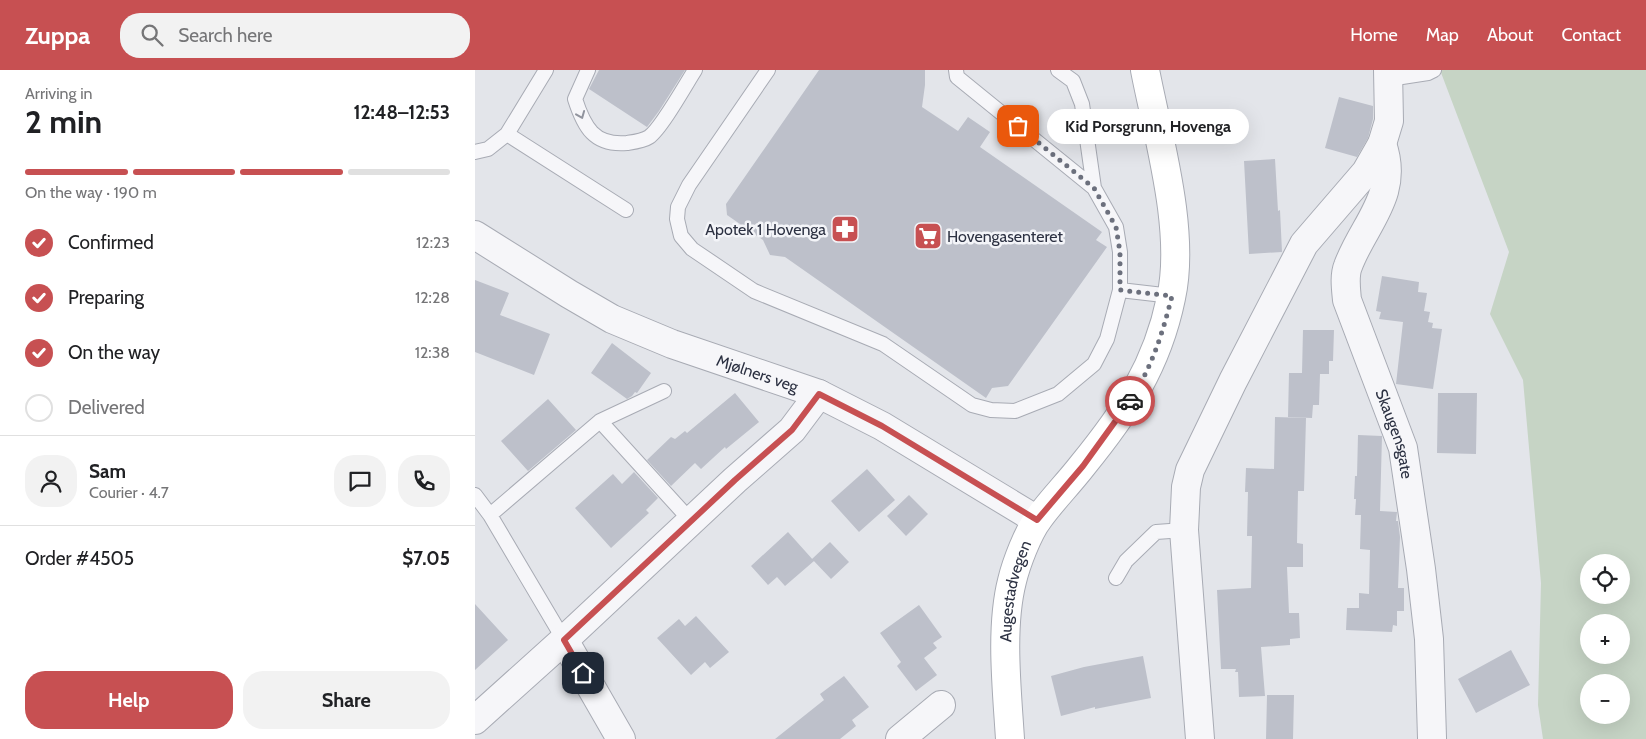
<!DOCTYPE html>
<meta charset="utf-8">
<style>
body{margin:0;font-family:Cabin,sans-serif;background:#f2f2f2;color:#202124;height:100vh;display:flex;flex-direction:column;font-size:19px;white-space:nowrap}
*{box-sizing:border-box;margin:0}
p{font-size:16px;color:#757577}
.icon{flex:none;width:28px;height:28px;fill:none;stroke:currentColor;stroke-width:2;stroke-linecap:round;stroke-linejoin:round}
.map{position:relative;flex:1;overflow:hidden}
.sheet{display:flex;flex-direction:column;background:#fff;width:475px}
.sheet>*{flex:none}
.buttons{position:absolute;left:1105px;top:484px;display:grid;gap:10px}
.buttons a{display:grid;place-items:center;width:50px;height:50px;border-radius:50%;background:#fff;box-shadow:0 5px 20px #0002;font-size:25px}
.pin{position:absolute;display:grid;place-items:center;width:42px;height:42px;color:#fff;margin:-21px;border-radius:10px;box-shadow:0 2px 8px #0006}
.courier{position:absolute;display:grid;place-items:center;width:50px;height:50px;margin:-25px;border:4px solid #c75052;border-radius:50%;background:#fff;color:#222;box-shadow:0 1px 6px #0007}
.bubble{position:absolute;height:35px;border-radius:18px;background:#fff;box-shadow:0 5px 20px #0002;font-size:16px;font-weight:700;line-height:35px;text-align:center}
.overview em{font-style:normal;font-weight:700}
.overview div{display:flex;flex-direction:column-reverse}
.overview{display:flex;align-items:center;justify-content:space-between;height:85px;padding:0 25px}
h1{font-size:32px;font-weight:700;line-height:38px}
.bar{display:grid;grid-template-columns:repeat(4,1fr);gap:8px 5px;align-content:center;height:60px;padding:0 25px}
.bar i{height:6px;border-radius:4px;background:#e0e0e0}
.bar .active{background:#c75052}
.bar p{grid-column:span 4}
.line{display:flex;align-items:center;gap:12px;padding:0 25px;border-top:1px solid #e0e0e0}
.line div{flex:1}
.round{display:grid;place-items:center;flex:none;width:52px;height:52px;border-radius:20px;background:#f2f2f2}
ol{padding:0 25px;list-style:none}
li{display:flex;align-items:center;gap:15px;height:55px}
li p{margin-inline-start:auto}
li .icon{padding:5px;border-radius:50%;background:#c75052;color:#fff;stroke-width:4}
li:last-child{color:#757577}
li i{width:28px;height:28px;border:2px solid #e0e0e0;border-radius:50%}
.button{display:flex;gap:10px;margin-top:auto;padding:10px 25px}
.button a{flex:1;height:58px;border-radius:20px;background:#c75052;color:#fff;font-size:20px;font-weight:700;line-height:58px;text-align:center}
.button a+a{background:#f2f2f2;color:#202124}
header{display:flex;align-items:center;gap:30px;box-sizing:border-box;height:70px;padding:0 25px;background:#c75052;color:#fff}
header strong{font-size:24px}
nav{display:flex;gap:28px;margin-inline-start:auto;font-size:18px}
.search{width:350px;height:45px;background:#f2f2f2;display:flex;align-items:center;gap:12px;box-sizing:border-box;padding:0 18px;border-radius:20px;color:#757577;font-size:19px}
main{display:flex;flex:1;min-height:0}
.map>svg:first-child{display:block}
</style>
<header>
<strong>Zuppa</strong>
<div class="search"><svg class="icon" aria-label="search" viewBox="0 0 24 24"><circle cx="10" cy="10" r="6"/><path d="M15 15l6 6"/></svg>Search here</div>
<nav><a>Home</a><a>Map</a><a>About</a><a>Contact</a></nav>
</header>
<main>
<section class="sheet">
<div class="overview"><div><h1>2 min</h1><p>Arriving in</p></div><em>12:48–12:53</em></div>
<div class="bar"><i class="active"></i><i class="active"></i><i class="active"></i><i></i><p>On the way · 190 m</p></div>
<ol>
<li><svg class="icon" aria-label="check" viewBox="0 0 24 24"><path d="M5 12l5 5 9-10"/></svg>Confirmed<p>12:23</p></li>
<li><svg class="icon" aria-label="check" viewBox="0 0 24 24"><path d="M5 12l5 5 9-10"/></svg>Preparing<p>12:28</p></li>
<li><svg class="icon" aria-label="check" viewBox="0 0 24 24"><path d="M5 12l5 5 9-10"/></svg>On the way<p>12:38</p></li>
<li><i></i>Delivered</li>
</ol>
<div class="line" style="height:90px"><a class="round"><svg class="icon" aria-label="person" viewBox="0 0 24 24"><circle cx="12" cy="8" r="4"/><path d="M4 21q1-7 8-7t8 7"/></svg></a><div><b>Sam</b><p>Courier · 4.7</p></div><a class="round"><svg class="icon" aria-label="chat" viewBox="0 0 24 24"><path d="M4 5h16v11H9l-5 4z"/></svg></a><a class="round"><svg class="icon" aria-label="phone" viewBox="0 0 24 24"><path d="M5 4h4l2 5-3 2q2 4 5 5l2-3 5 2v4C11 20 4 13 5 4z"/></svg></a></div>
<div class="line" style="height:65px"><div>Order #4505</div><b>$7.05</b></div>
<div class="button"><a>Help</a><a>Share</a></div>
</section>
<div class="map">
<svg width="1171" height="669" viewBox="0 0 1171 669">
<rect width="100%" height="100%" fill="#e3e5ea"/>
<!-- green -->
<path fill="#c6d4c5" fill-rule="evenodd" d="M965 0H1171V669H1068L1063 635 1066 513 1048 310 1015 244 1034 182ZM1114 492H1146V525H1114ZM1114 552H1146V585H1114ZM1114 612H1146V645H1114Z"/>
<!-- building -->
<path fill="#bdc0ca" d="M124 0H210L184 41 172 57 114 19Z
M344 0H450V15L447 37 483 61 493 47 515 62 505 77 627 162 621 170 632 177 533 316 517 318 511 328 310 187 295 185 288 170 252 145 251 134Z
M864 27 898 36V49L893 68 882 87 850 78Z
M800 89 803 141 805 140 807 182 774 184 769 91Z
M907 206 944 212 943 222 952 223 949 241 955 242 953 252 958 253 957 258 967 259 958 319 921 314 928 252 904 249 906 242 901 241Z
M0 210 34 223 25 245 75 264 59 305 0 282Z
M828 260H859L858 291H854V304H845L844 335H838L837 348 813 347 814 303H827Z
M137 273 176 303 162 323 160 322 157 326 152 329 116 303Z
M260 323 284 352 251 379 250 377 226 399 220 393 196 416 172 390 196 367 200 369 210 361 212 363Z
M963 323H1002L1001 384 962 383Z
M73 329 101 360 53 401 26 371Z
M800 347 831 348 829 421H823L822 473 828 474V497H812L814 543H824L825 568 815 569V575L786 577 790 626 764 627 763 602H760L761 599H746L742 520 776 518 777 466H772L773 422H770L771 398 799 399Z
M883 365 907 366 905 441 922 442 921 451H923L925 467 923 518H929V541H922V556L918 555 917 562 871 560 872 538H884V523L894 524 895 480 885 479 886 445H880L881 429H879L880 406H882Z
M392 399 420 430 384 462 356 431Z
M159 402 183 428 171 440 174 443 136 478 100 438 138 404 147 414Z
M434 425 453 444 431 466 412 446Z
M313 462 339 491 310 516 302 507 293 515 276 496Z
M355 472 374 492 356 509 337 489Z
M0 534 33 570 0 600Z
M444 535 467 567 458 573 462 578 449 588 462 605 441 621 422 596 426 592 405 563Z
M221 546 254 582 235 598 230 592 216 605 182 568 204 549 210 556Z
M1036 580 1055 615 1001 643 983 609Z
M668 586 676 628 620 639V637L586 646 576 606 609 597Z
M369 606 394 637 377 650 381 656 365 669H300L349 630 345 624Z
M792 625H819L818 669H791Z"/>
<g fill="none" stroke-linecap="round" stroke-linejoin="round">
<defs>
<path id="service" d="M113 0 100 29C109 57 119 76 152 73 159 72 168 71 174 67 186 59 211 14 220 0
M293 0 214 115 203 137 202 149 206 166 217 179 279 221 408 274 497 335 516 340 540 341 583 324 619 294 632 269 645 220V182L641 157 619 118 482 7 481 0
M583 0 598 11 607 34 619 118
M914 9 953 3 959 0
M32 64 151 140
M0 82 13 79 32 64 71 0
M645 220 697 226
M125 351 216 451
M0 425 15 445 89 570
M15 445 125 351 189 321
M641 508 651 491 681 462 709 460"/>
<g id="minor">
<path id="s1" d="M907 74C925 125 889 153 873 196 869 206 871 219 872 230L928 378 946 499 954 569 957 668"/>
<path id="s2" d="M0 165 94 224 137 249 197 274 344 324 407 356 562 450"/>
<path d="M89 570 146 669"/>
<path d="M0 650 89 570 260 410 317 360 344 324"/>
<path d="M425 669 466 635"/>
<path d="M725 669 709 460 711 417 715 400 758 311 829 174 891 102 907 74 914 51 913 0"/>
</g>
<g id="secondary">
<path id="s3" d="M535 669C532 620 525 558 537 511 541 494 553 462 564 448 577 430 593 414 607 396 651 342 682 296 696 228 711 161 683 67 670 0"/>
</g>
</defs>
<!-- service casing -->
<use href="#service" stroke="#a8abb4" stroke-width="16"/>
<!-- minor casing -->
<use href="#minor" stroke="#a8abb4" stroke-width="30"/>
<!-- secondary casing -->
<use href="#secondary" stroke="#a8abb4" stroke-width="30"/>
<!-- service -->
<use href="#service" stroke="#f6f6f9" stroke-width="14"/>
<!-- minor -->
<use href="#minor" stroke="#f6f6f9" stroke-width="28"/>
<!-- secondary -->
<use href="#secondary" stroke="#fff" stroke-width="28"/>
</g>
<!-- one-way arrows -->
<defs><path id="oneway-chevron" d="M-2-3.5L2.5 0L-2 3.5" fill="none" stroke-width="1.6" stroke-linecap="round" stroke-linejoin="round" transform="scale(1.25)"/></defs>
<use stroke="#91949e" href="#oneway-chevron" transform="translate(106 45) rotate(68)"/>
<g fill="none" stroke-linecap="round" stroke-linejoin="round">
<!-- done -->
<path stroke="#6c707d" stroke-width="5" stroke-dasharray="0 9" d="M543 56 619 118 641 157 645 182V220L697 226C687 265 677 297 655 331"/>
<!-- route -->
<path stroke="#c75052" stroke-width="6" d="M108 603 89 570 260 410 317 360 344 324 407 356 562 450 608 396 655 331"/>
</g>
<!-- icons -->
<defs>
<symbol id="pharmacy-square" viewBox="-11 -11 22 22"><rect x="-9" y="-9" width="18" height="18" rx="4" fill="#c75052" stroke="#f3f4f8"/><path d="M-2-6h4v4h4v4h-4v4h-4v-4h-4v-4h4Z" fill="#fff"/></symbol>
<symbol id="supermarket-square" viewBox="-11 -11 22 22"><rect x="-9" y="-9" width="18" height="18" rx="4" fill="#c75052" stroke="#f3f4f8"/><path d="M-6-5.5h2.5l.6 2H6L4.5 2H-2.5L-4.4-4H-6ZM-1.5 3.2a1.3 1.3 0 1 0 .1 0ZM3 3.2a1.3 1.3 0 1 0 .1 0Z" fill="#fff"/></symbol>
</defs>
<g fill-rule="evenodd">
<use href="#pharmacy-square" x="354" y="143" width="32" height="32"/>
<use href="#supermarket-square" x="437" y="150" width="32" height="32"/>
</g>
<g text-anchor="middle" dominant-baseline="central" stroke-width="5" stroke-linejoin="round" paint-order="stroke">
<!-- poi labels -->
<g font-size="16" fill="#2c3142" stroke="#f3f4f8" text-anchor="end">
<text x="351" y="159">Apotek 1 Hovenga</text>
<text x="472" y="166" text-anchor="start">Hovengasenteret</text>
</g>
<!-- street labels -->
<g font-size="16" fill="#2c3142" stroke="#f3f4f8">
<text stroke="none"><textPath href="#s2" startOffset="316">Mjølners veg</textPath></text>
<text stroke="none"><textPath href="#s1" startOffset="308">Skaugensgate</textPath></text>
<text stroke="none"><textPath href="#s3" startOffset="149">Augestadvegen</textPath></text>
</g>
</g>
</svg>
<div class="buttons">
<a><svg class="icon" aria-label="locate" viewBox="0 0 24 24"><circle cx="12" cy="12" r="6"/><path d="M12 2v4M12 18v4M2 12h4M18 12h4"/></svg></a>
<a>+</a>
<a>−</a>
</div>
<div class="pin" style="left:543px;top:56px;background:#ea580c"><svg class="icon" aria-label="bag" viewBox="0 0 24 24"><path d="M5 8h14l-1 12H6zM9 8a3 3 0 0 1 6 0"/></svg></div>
<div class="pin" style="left:108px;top:603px;background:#1f2937"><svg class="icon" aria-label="home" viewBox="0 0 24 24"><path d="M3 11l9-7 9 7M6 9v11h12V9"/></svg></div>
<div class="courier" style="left:655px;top:331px"><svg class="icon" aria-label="car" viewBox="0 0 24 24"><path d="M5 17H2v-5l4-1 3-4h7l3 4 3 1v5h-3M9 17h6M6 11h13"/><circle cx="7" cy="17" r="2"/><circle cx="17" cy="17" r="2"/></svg></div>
<div class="bubble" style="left:572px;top:39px;width:202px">Kid Porsgrunn, Hovenga</div>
</div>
</main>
